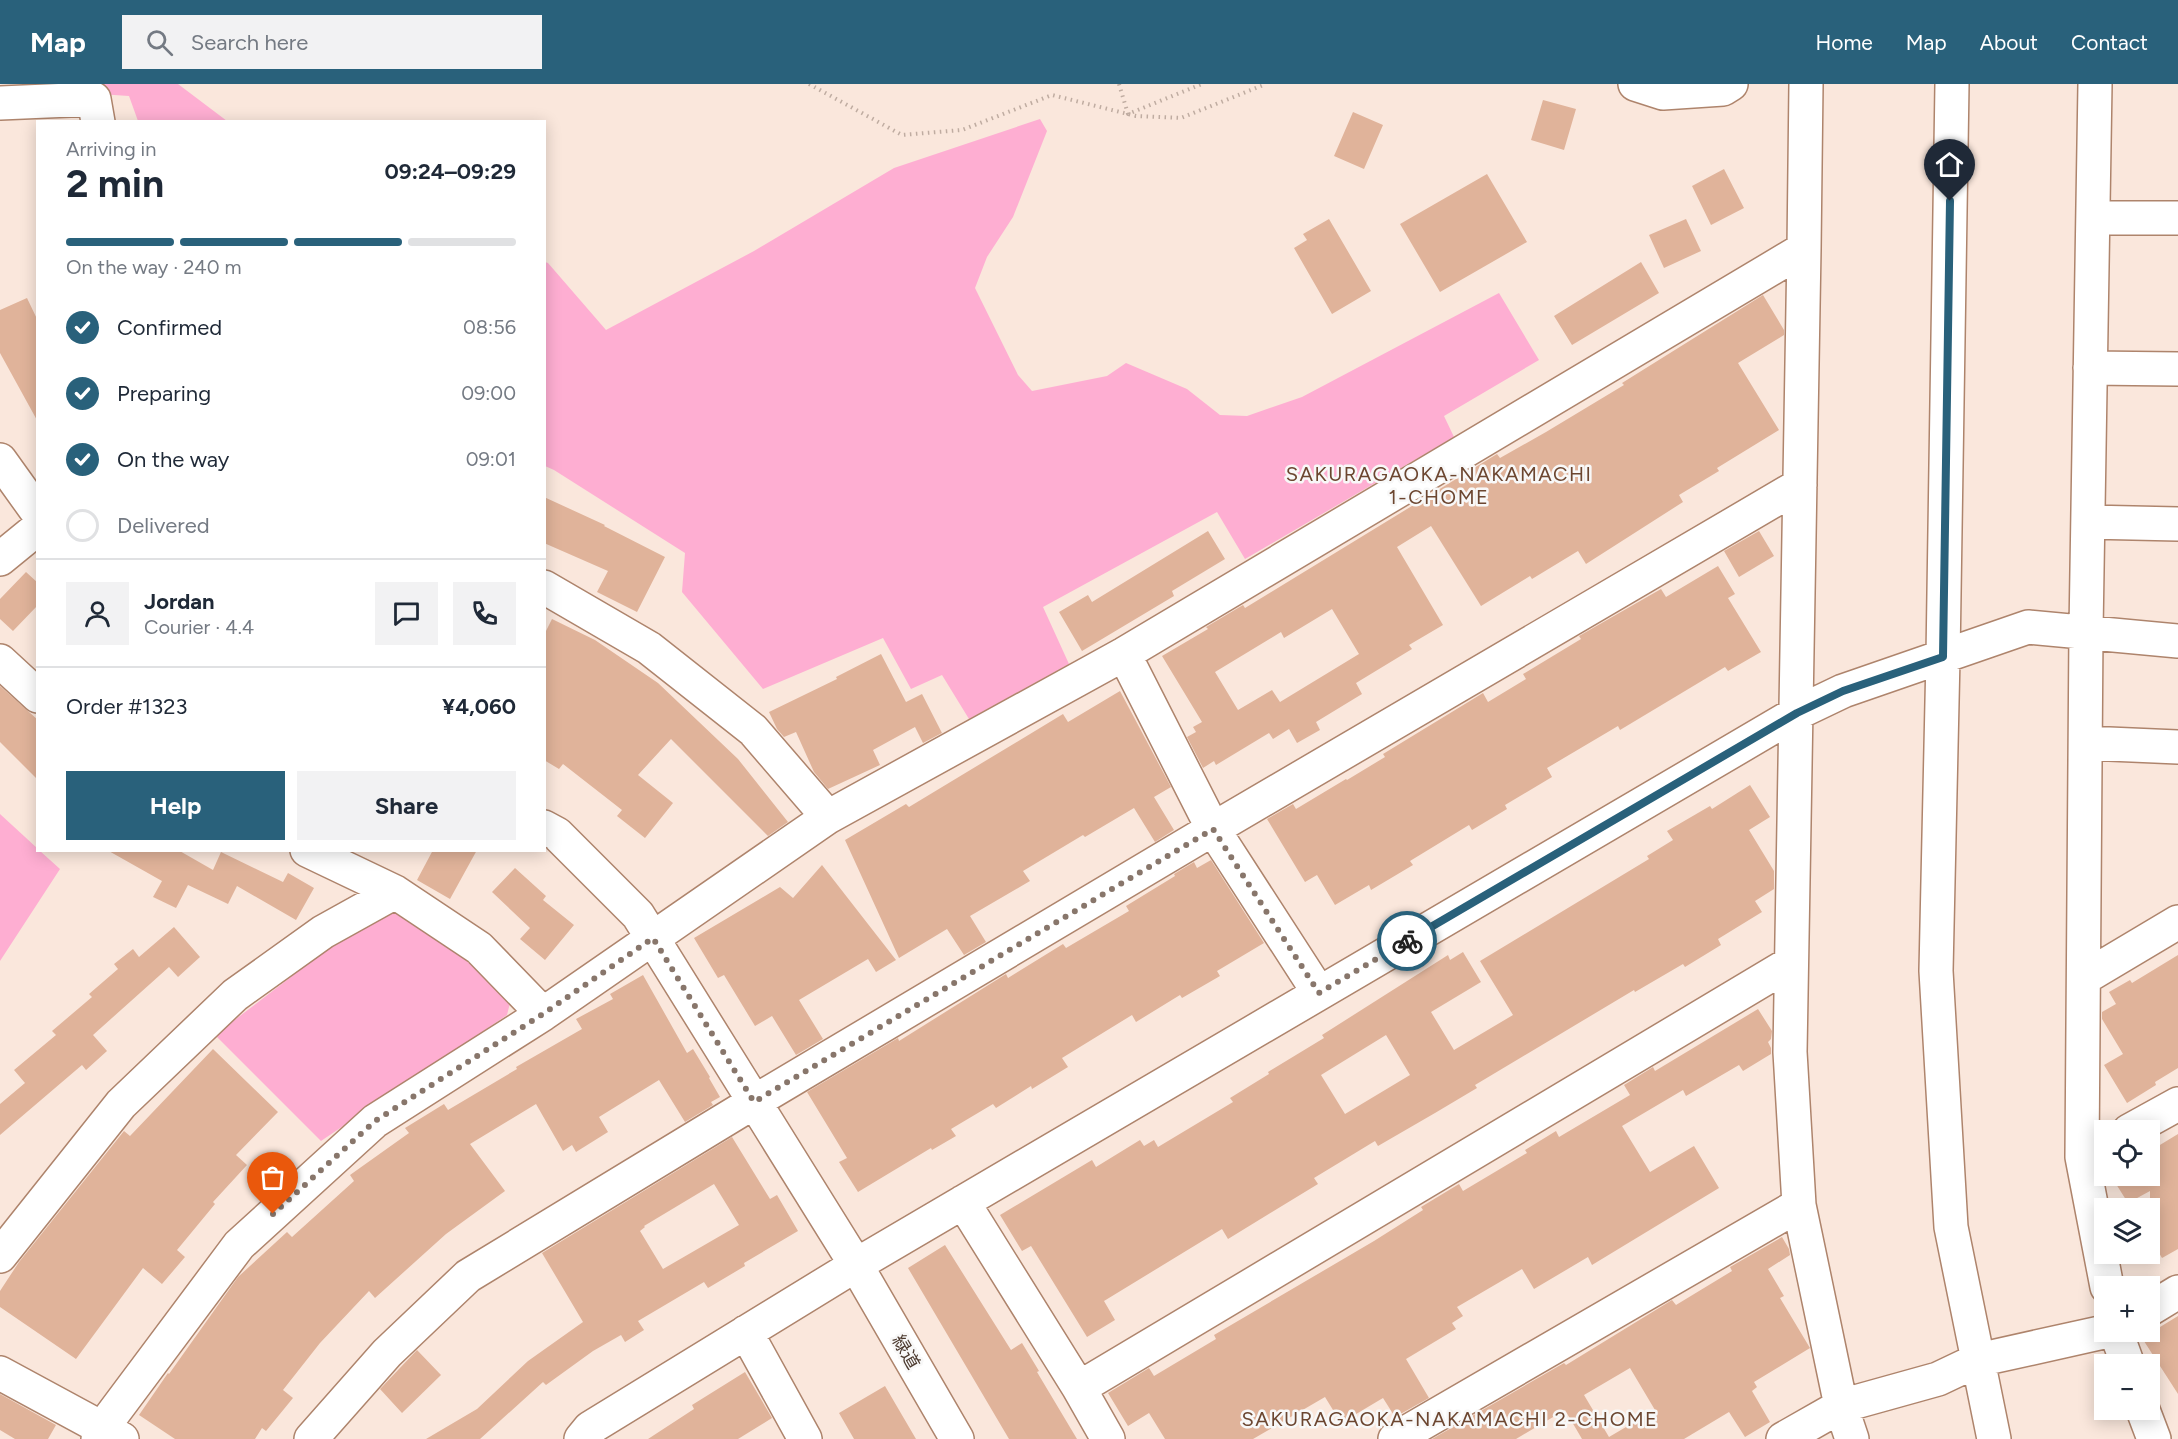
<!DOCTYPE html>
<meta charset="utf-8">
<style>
body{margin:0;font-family:Figtree,"Noto Sans JP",sans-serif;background:#f2f2f3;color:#1f2937;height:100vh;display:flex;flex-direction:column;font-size:22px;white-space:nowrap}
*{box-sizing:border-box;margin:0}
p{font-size:20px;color:#747a83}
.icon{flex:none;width:33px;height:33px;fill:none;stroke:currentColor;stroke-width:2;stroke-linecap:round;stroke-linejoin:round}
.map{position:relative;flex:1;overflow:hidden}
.panel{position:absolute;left:36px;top:36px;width:510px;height:732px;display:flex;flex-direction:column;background:#fff;border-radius:0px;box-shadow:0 3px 15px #0003}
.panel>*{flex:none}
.fabs{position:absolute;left:2094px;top:1036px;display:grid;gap:12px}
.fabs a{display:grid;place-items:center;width:66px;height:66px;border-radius:0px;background:#fff;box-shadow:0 3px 15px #0003;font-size:30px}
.pin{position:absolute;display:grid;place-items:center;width:51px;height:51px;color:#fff;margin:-62px -26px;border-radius:50% 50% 50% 0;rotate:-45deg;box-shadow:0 0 6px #0007}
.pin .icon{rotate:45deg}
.courier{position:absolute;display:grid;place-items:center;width:60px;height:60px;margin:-30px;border:4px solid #29617b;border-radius:50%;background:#fff;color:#222;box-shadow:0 2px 8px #0007}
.head em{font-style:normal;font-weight:700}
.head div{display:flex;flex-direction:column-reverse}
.head{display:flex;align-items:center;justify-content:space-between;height:102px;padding:0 30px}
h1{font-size:39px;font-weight:700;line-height:45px}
.bar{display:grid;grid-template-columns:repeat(4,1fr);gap:9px 6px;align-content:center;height:72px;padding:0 30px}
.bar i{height:8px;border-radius:4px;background:#e0e1e3}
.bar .active{background:#29617b}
.bar p{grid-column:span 4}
.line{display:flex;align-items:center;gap:15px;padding:0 30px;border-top:2px solid #e0e1e3}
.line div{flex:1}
.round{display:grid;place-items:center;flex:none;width:63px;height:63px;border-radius:0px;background:#f2f2f3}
ol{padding:0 30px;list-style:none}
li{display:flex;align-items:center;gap:18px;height:66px}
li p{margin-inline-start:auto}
li .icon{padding:6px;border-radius:50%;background:#29617b;color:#fff;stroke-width:4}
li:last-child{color:#747a83}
li i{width:33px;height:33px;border:3px solid #e0e1e3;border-radius:50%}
.primary-button{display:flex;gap:12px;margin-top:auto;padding:12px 30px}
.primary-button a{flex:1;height:69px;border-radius:0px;background:#29617b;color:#fff;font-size:24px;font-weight:700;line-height:69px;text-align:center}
.primary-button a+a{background:#f2f2f3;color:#1f2937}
header{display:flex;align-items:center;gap:36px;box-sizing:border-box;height:84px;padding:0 30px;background:#29617b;color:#fff}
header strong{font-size:28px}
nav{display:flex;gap:33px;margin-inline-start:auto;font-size:21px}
.search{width:420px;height:54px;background:#f2f2f3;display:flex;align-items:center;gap:15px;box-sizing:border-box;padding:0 21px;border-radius:0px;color:#747a83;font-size:22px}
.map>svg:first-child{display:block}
</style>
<header>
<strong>Map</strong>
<div class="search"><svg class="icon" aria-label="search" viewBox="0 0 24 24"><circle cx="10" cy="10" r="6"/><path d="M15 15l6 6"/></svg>Search here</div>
<nav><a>Home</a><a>Map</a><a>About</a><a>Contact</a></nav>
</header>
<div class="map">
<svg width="2178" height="1355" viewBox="0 0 2178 1355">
<rect width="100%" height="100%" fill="#fae7dc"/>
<!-- green -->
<path fill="#feaed2" d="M100 0H178L227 37H138L129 12 99 10Z
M1040 35 1047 47 1013 133 987 173 975 204 1018 291 1032 307 1107 292 1126 279 1187 305 1220 331 1247 332 1302 313 1499 209 1539 276 1444 332 1454 353 1245 475 1217 428 1043 523 1069 580 969 635 942 591 911 605 883 554 763 605 682 508 685 469 554 386 545 382V178L548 179 606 246 754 167 894 84Z
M0 730 37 764 38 766 40 767 60 785 0 877Z
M403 822 511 915 507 931 321 1057 215 951 364 837Z"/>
<!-- building -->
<path fill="#e0b39a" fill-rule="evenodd" d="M1543 16 1576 25 1564 66 1531 56Z
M1353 28 1383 41 1364 85 1334 72Z
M1724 85 1744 124 1711 141 1692 102Z
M1487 90 1527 158 1440 208 1400 140Z
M1329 135 1371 207 1332 230 1294 164 1307 156 1303 150Z
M1686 135 1701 167 1664 184 1649 151Z
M1641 178 1659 209 1572 261 1554 232Z
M1763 211 1784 246V251L1738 279 1779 346 1717 384 1719 387 1679 411 1683 418 1586 480 1578 467 1532 495 1530 492 1481 522 1431 442 1397 463 1443 541 1409 561 1412 565 1356 599 1362 610 1316 638 1320 646 1297 659 1289 645 1273 655 1269 649 1216 681 1214 677 1203 684 1187 653 1196 648 1193 643 1202 638 1162 572 1208 545 1206 543 1243 521 1245 524 1497 370 1500 374 1546 348 1624 301 1622 299ZM1332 525 1359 570 1280 618 1272 606 1238 626 1215 588 1281 548 1284 554Z
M27 214 38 237V338L0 269V226Z
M544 413 605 441 604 442 665 473 637 528 597 508 608 487 544 459Z
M1208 447 1225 475 1172 507 1174 512 1082 567 1059 528 1088 511 1092 518Z
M1759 447 1774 472 1739 493 1724 467Z
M1718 482 1735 510 1728 514 1761 568 1728 587 1725 583 1620 646 1618 642 1547 684 1552 693 1505 721 1507 725 1472 746 1469 741 1410 777 1413 781 1371 806 1369 801 1335 821 1317 791 1305 798 1267 735 1293 720 1296 725 1346 695 1347 696 1385 673 1383 670 1483 609 1488 618 1526 595 1523 590 1581 555 1579 552 1661 505 1666 513Z
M26 488 38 499V521L13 547 0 535V515Z
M552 535 595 556 658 599 738 675 788 738 768 752 671 655 638 691 673 719 645 754 617 732 622 726 563 680 559 685 544 676V551Z
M881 570 906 618 922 610 942 649 923 659 915 643 873 666 880 681 828 705 814 688 796 648 784 653 777 645 769 628 837 595 836 593Z
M0 602 38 636V696L0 658Z
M1120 607 1171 703 1154 713 1174 746 1155 758 1134 724 1085 753 1083 751 1023 787 1030 797 970 832 986 858 964 871 947 845 899 874 845 756 906 720 909 723 1063 630 1068 638Z
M1750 701 1770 733 1749 746 1774 787V805L1755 817 1762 828 1718 855 1721 861 1685 883 1683 880 1635 908 1634 906 1475 1001 1477 1004 1435 1029 1378 1062 1375 1057 1314 1094 1318 1100 1228 1155 1222 1145 1104 1217 1115 1236 1087 1253 1031 1162 1022 1167 1000 1131 1092 1076 1096 1083 1140 1056 1144 1062 1154 1056 1158 1063 1233 1018 1230 1014 1269 990 1268 988 1324 954 1322 951 1448 871 1450 876 1463 868 1481 898 1431 928 1454 966 1513 931 1480 877 1649 775 1647 772 1673 756 1667 747 1710 722 1712 725ZM1386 951 1410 991 1345 1030 1321 991Z
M107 766H178L213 786 221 768 283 798 288 789 314 804 296 836 237 802 228 820 188 801 176 824 153 813 162 797Z
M433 766H477L450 815 417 796Z
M1211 776 1264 859 1217 887 1220 892 1182 914 1180 911 1136 938 1132 931 1062 974 1068 983 1032 1005 1031 1002 996 1024 993 1020 951 1045 956 1052 932 1066 931 1064 858 1108 839 1078 847 1074 807 1008 898 954 899 957 1006 890 1008 894 1063 860 1066 864 1129 827 1126 822 1175 792 1174 790 1194 778 1197 784Z
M822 781 896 876 876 888 868 875 799 916 823 955 796 971 772 932 755 942 724 891 718 894 694 854 780 803 793 814Z
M515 784 546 812 543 816 574 841 545 876 520 855 530 844 492 808Z
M174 843 200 873 178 893 169 883 93 951 107 967 86 986 82 981 0 1051V1020L25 999 14 986 56 951 52 947 92 913 89 910 118 885 114 880 133 865 139 873Z
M2178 871V984L2155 998 2156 1001 2127 1019 2104 981 2123 970 2102 935V928L2116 920 2109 908 2130 896 2132 899Z
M643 891 687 969 693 965 710 993 709 994 720 1013 711 1018 713 1021 685 1038 659 996 599 1033 608 1048 576 1068 572 1061 563 1067 536 1020 470 1060 505 1107 446 1150 375 1214 369 1207 320 1259 283 1306 293 1314 266 1347 262 1344 255 1355H175L139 1331 168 1289 169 1290 238 1193 287 1148 292 1153 354 1097 350 1091 409 1049 405 1044 444 1020 448 1026 517 985 516 983 582 945 576 935 613 915 610 910Z
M1758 925 1772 947 1771 955 1768 958 1771 964V970L1743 987 1739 981 1686 1012 1683 1006 1622 1042 1650 1088 1694 1062 1719 1104 1592 1181 1588 1173 1534 1205 1522 1185 1457 1223 1463 1232 1452 1239 1456 1245 1406 1275 1429 1314 1395 1333 1383 1314 1341 1339 1325 1313 1253 1355H1165L1149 1329 1128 1342 1108 1309 1149 1284 1154 1292 1216 1255 1214 1251 1374 1157 1423 1126 1421 1123 1459 1100 1463 1107 1527 1069 1525 1066 1556 1047 1559 1053 1630 1011 1624 1001 1653 983 1655 987Z
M213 965 278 1028 236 1071 247 1081 213 1118 215 1120 177 1166 185 1173 162 1200 143 1184 76 1275 0 1223V1207L19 1178 124 1047 130 1052Z
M2178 1050V1165L2162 1174 2150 1154V1107L2128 1119 2111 1092H2150V1067Z
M732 1053 770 1115 777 1111 798 1147 744 1179 745 1182 708 1204 704 1198 638 1237 644 1246 625 1258 621 1251 593 1267 546 1301 543 1298 480 1355H426L477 1325 528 1277 583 1238 542 1169ZM714 1100 739 1141 663 1185 640 1147 645 1143 644 1142Z
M1782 1153 1789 1165 1790 1171 1768 1185 1784 1212 1780 1214 1810 1264 1754 1298 1757 1303 1752 1307 1770 1338 1745 1353 1729 1328 1684 1355H1582L1565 1326 1516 1355H1432L1564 1279 1566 1281 1672 1216 1676 1221 1732 1187 1730 1183ZM1630 1284 1655 1326 1609 1353 1584 1311Z
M945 1161 1011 1266 1022 1259 1039 1287 1037 1288 1077 1355H1009L908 1184Z
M2178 1232V1310L2142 1254Z
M417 1266 441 1291 402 1329 380 1305Z
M745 1288 772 1334 738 1355H648L694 1325 692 1321Z
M885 1302 916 1355H854L839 1329Z
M0 1310 56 1341 48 1355H15L0 1346Z"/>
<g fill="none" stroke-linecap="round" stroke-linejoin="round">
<defs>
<path id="minor" d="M1635 0 1663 9 1723 5 1731 0
M1952 0 1943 573 1936 887 1951 1143 1994 1355
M2095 0 2086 547 2082 1073 2107 1203
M0 19 94 15 98 38
M2093 134H2178
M1804 165 1790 968 1799 1121 1841 1322 1852 1355
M2090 284 2178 285
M0 376 38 429
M2088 438 2178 440
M0 475 38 444
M544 503 649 564 753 646 828 733
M1124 570 1213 745 1319 909
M0 577 38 612
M2086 659 2178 663
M544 743 557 750 638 831 856 1181 957 1355
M307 766 395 808 479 864 543 930 828 733 1124 570 1804 165 1806 0
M2084 894 2178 838
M2129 1047 2178 1020
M963 1118 1079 1304 1108 1355
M0 1172 121 1020 235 911 323 848 395 808
M2150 1225 2178 1208
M746 1248 805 1355
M2116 1248 2128 1281
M0 1289 122 1355
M1079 1304 1791 879
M2143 1326 2154 1355
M98 1355 103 1343 239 1161 375 1037 543 930
M311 1355 387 1269 468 1192 754 1018 1213 745 1800 401
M581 1355 590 1344 856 1181 1797 629 1843 607 2028 543 2178 557
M1395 1355 1799 1121
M1783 1355 1841 1322 1938 1295 1978 1276 2104 1248"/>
</defs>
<!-- minor casing -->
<use href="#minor" stroke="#ae846c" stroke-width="36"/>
<!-- path -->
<path stroke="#bfaca1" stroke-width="4" stroke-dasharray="1.5 4.5" stroke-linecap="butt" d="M809 0 902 51 962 46 1052 11 1136 32 1181 34 1266 0
M1119 0 1128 30 1202 0"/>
<!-- minor -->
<use href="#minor" stroke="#fff" stroke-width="33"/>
</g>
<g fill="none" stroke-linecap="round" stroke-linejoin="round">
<!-- done -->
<path stroke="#88766b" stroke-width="6" stroke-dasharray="0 10.8" d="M273 1130 375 1037 543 930 653 854 754 1018 1213 745 1319 909 1407 857"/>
<!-- route -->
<path stroke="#29617b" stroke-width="8" d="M1407 857 1797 629 1843 607 1943 573 1950 117"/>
</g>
<g text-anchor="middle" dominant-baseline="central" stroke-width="5" stroke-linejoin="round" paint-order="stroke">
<!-- street labels -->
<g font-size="18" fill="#4b392e" stroke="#f8f8f8">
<text transform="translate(906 1268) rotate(60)">緑道</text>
</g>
<!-- neighbourhood labels -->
<g font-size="20" letter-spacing="1.5" fill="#6c4630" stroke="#f8f8f8">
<text x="1439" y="390">SAKURAGAOKA-NAKAMACHI<tspan x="1439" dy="23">1-CHOME</tspan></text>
<text x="1450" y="1335">SAKURAGAOKA-NAKAMACHI 2-CHOME</text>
</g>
</g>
</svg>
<div class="fabs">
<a><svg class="icon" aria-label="locate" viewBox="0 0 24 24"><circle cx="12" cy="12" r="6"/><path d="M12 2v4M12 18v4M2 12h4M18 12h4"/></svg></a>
<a><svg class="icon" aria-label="layers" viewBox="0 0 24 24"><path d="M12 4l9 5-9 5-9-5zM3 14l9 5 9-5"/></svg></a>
<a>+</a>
<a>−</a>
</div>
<div class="pin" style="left:273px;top:1130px;background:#ea580c"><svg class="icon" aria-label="bag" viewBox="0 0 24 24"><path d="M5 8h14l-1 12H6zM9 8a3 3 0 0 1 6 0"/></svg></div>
<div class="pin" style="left:1950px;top:117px;background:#1f2937"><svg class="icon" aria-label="home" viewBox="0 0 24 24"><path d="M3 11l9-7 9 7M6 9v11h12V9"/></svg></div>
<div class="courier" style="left:1407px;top:857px"><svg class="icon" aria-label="bike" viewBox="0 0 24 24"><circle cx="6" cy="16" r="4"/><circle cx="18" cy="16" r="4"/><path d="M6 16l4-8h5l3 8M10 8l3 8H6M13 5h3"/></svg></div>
<section class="panel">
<div class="head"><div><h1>2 min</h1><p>Arriving in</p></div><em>09:24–09:29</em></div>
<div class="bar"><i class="active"></i><i class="active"></i><i class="active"></i><i></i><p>On the way · 240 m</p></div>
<ol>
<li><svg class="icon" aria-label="check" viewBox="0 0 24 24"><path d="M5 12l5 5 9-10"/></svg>Confirmed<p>08:56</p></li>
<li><svg class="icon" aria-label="check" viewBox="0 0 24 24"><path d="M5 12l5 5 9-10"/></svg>Preparing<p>09:00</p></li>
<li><svg class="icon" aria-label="check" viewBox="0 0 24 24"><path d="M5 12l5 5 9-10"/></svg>On the way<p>09:01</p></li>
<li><i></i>Delivered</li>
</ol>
<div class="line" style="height:108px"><a class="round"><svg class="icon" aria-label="person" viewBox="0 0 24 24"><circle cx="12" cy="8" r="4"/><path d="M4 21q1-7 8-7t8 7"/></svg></a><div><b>Jordan</b><p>Courier · 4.4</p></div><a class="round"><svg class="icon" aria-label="chat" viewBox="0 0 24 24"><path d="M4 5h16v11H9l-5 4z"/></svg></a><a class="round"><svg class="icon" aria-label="phone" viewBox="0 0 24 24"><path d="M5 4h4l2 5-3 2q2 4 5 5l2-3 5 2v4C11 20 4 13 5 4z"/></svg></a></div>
<div class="line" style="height:78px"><div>Order #1323</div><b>¥4,060</b></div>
<div class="primary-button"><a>Help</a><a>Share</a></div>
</section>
</div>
